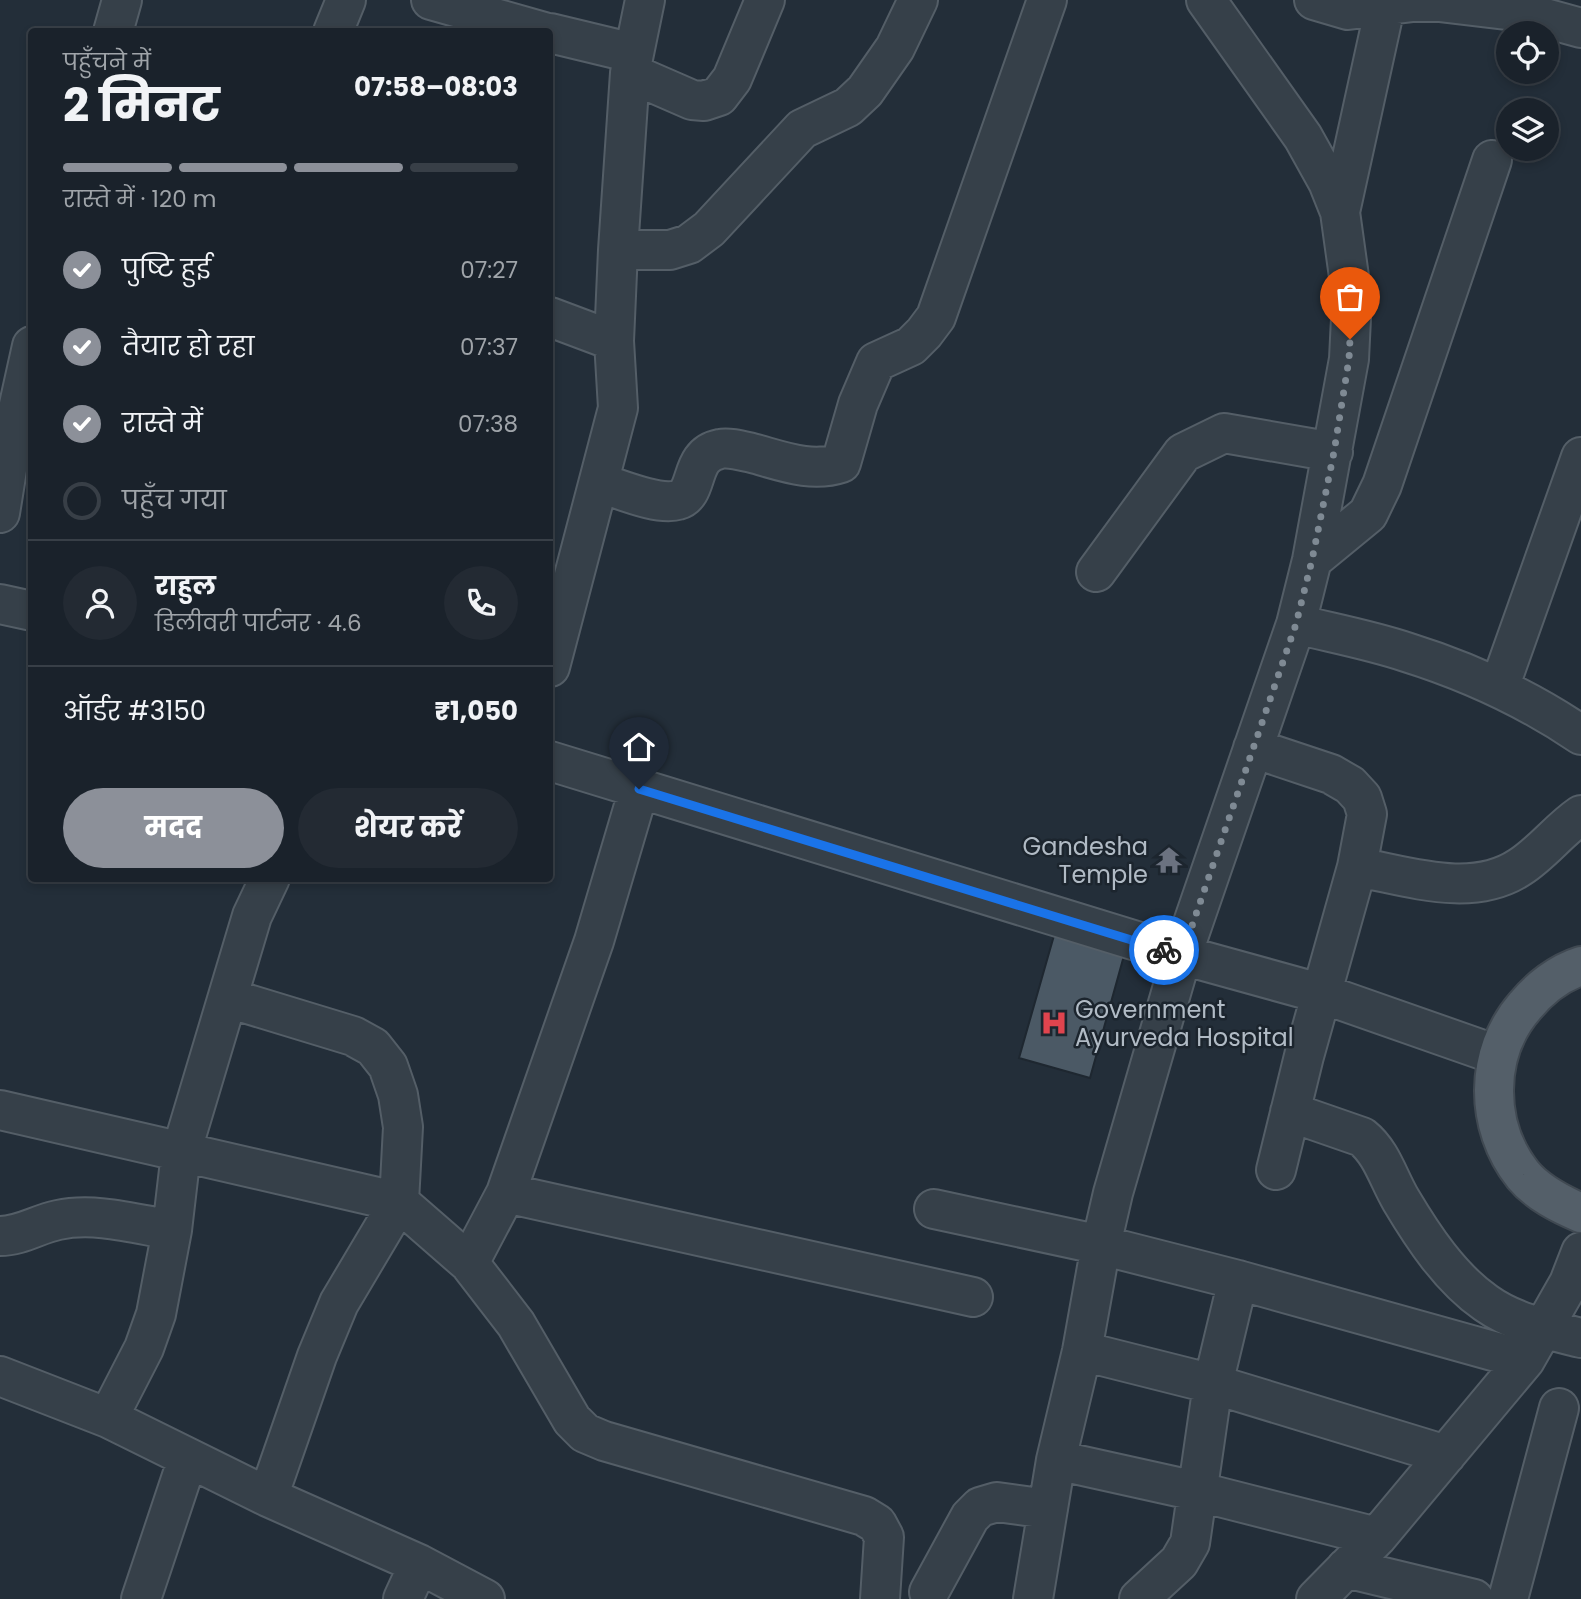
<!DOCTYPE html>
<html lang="hi">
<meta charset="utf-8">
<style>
body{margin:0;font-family:Poppins,"Noto Sans Devanagari",sans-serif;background:#232a33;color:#f1f3f6;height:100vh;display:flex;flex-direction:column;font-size:26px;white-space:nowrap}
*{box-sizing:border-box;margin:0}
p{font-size:23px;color:#9fa4a9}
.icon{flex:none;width:38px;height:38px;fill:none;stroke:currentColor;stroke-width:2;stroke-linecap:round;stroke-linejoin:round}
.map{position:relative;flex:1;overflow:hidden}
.drawer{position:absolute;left:28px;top:28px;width:525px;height:854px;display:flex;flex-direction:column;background:#1a222b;border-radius:7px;box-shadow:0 4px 10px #0003,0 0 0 2px #383f47}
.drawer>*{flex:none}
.buttons{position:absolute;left:1496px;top:21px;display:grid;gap:14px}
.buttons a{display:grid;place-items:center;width:63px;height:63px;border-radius:50%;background:#1a222b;box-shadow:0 4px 10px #0003,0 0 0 2px #383f47;font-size:35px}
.pin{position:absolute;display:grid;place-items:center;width:60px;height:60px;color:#fff;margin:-72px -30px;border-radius:50% 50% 50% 0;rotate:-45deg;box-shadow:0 0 7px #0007}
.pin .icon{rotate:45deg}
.courier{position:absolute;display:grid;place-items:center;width:70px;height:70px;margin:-35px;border:5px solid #1a73e8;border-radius:50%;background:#fff;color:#222;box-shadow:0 2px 9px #0007}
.headline em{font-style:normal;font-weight:700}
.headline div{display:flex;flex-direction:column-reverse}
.headline{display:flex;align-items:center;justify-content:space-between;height:119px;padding:0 35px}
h1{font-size:46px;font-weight:700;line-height:52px}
.bar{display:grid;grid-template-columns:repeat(4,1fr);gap:10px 7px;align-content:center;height:84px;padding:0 35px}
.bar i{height:9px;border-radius:5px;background:#383f47}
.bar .on{background:#8c9099}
.bar p{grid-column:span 4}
.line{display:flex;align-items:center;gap:18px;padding:0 35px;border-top:2px solid #383f47}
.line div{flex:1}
.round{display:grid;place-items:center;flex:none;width:74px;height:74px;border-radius:37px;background:#232a33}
ol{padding:0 35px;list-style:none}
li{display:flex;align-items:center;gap:21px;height:77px}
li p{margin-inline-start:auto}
li .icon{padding:7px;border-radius:50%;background:#8c9099;color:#fff;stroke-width:4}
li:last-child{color:#9fa4a9}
li i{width:38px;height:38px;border:4px solid #383f47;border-radius:50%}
.primary-button{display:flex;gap:14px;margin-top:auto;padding:14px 35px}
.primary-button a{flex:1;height:80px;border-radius:42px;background:#8c9099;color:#fff;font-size:28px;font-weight:700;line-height:80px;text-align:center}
.primary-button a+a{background:#232a33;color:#f1f3f6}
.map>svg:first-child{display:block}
</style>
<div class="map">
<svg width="1581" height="1599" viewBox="0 0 1581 1599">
<rect width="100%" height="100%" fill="#232e39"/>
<!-- building -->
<path fill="#4b5965" stroke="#1e2730" stroke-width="2" d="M1055 932 1125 952 1090 1078 1019 1058Z"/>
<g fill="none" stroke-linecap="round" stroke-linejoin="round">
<defs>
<path id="minor" d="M431 0 544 32
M1314 0 1348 10 1413 2H1439L1523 12 1581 28
M113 32 122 0
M333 32 346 0
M550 33 633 53
M630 73 692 100 704 101 719 96 732 79 765 0
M1340 212 1385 7
M618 250H670L689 244 709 229 802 129 848 107 865 91 895 48 918 0
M550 317 614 341
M600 483C620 489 658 506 678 500 700 494 688 455 720 449 729 447 743 451 752 453 782 461 811 473 841 463L858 404 876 362 911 346 924 333 936 317 1047 0
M0 513 13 432 32 346
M1312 560 1368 514 1382 485 1492 160
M1096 572 1183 453 1224 433 1333 452
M0 604 32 611
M1296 624C1332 633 1370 640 1406 652 1467 671 1528 699 1581 735
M550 667 618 408 614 341 618 250 630 73 645 0
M1499 688 1581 457
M1253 748 1331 774 1350 785 1362 798 1367 814 1357 867 1304 1056 1276 1170
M550 761 1182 955 1323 994 1497 1055
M1357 867C1408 876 1472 899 1520 867 1542 853 1559 830 1581 815
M228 998 353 1036 373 1047 388 1066 398 1095 403 1127 399 1202 339 1303 317 1356 268 1497
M0 1110 399 1202 469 1263 516 1324 572 1420 585 1433 604 1441 864 1516 877 1524 884 1537 880 1599
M1290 1112 1362 1137C1382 1153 1388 1178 1401 1200 1423 1237 1450 1278 1486 1303 1514 1323 1549 1330 1581 1338
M506 1193 973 1297
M934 1209 1101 1245 1238 1280 1525 1360
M0 1236C21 1236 38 1224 58 1220 95 1212 136 1224 172 1230
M469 1263 506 1193 594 941 639 789
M1082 1351 1213 1384 1446 1455
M0 1376 108 1418 268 1497 419 1564 485 1599
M108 1418 144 1348 156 1314 172 1230 181 1153 252 916 270 878
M1056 1460 1196 1491 1377 1537
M1346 1568 1474 1599
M929 1592 970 1517 980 1507 997 1502 1048 1509
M141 1599 188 1458
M403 1599 419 1564
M1033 1599 1056 1460 1082 1351 1101 1245 1113 1193 1182 955 1296 624 1312 560 1349 359 1351 318 1350 284 1340 212 1328 182 1303 137 1206 0
M1139 1599 1179 1562 1190 1543 1213 1384 1238 1280
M1316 1599 1377 1537 1525 1360 1569 1283 1581 1252
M1508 1599 1559 1408"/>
<path id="major" d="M1581 966C1559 973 1539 989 1525 1006 1484 1053 1484 1126 1523 1175 1538 1193 1560 1204 1581 1213"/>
</defs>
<!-- minor casing -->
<use href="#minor" stroke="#545e67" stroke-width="42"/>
<!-- major casing -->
<use href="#major" stroke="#404952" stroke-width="42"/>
<!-- minor -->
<use href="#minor" stroke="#364049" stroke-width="38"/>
<!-- major -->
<use href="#major" stroke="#545f69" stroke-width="38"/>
</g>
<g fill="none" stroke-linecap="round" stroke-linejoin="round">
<!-- done -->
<path stroke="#7f8a94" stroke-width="7" stroke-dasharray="0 12.6" d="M1164 950 1182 955 1296 624 1312 560 1334 452 1349 359 1350 339"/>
<!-- route -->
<path stroke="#1a73e8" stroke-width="9" d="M639 789 1164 950"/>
</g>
<!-- icons -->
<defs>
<symbol id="temple-bare" viewBox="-9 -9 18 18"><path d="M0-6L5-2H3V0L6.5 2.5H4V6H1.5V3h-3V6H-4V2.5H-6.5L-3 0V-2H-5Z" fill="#6b7280" stroke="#1c252e" stroke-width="2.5" paint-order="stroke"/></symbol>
<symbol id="hospital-bare" viewBox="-9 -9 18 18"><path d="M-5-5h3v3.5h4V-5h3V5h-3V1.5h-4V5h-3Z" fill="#e0444e" stroke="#1c252e" stroke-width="2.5" paint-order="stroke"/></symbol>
</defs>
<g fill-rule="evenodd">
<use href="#temple-bare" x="1150" y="841" width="38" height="38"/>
<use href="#hospital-bare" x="1035" y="1004" width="38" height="38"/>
</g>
<g text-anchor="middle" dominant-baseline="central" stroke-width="5" stroke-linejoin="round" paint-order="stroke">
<!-- poi labels -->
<g font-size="24" fill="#b1bbc5" stroke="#1c252e" text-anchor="end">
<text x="1148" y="846">Gandesha<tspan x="1148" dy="28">Temple</tspan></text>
<text x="1075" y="1009" text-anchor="start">Government<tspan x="1075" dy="28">Ayurveda Hospital</tspan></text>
</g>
</g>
</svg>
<div class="buttons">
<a><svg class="icon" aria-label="locate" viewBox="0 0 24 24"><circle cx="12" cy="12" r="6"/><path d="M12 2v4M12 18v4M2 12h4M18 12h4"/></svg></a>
<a><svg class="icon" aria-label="layers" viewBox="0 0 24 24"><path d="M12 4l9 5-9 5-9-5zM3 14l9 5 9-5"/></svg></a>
</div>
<div class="pin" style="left:1350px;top:339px;background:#ea580c"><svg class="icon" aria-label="bag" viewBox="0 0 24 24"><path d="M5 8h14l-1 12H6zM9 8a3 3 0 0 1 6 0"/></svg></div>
<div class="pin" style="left:639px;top:789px;background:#1f2937"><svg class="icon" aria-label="home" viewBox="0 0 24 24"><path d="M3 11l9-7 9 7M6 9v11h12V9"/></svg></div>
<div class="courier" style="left:1164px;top:950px"><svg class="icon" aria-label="bike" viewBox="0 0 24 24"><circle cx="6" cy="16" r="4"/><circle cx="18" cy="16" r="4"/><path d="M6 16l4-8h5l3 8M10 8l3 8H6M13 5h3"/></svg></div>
<section class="drawer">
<div class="headline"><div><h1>2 मिनट</h1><p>पहुँचने में</p></div><em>07:58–08:03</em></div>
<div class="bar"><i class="on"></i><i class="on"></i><i class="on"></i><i></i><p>रास्ते में · 120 m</p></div>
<ol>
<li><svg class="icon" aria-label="check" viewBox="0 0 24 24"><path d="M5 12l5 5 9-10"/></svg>पुष्टि हुई<p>07:27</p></li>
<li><svg class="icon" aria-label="check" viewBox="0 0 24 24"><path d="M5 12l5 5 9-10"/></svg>तैयार हो रहा<p>07:37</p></li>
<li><svg class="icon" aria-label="check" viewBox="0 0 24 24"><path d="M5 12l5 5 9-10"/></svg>रास्ते में<p>07:38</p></li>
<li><i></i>पहुँच गया</li>
</ol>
<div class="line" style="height:126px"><a class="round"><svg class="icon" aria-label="person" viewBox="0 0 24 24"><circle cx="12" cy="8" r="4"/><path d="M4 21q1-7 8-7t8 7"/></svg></a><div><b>राहुल</b><p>डिलीवरी पार्टनर · 4.6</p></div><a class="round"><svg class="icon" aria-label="phone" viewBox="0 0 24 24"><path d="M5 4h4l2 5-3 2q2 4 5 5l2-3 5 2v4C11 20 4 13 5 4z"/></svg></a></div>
<div class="line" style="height:91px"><div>ऑर्डर #3150</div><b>₹1,050</b></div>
<div class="primary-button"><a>मदद</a><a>शेयर करें</a></div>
</section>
</div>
